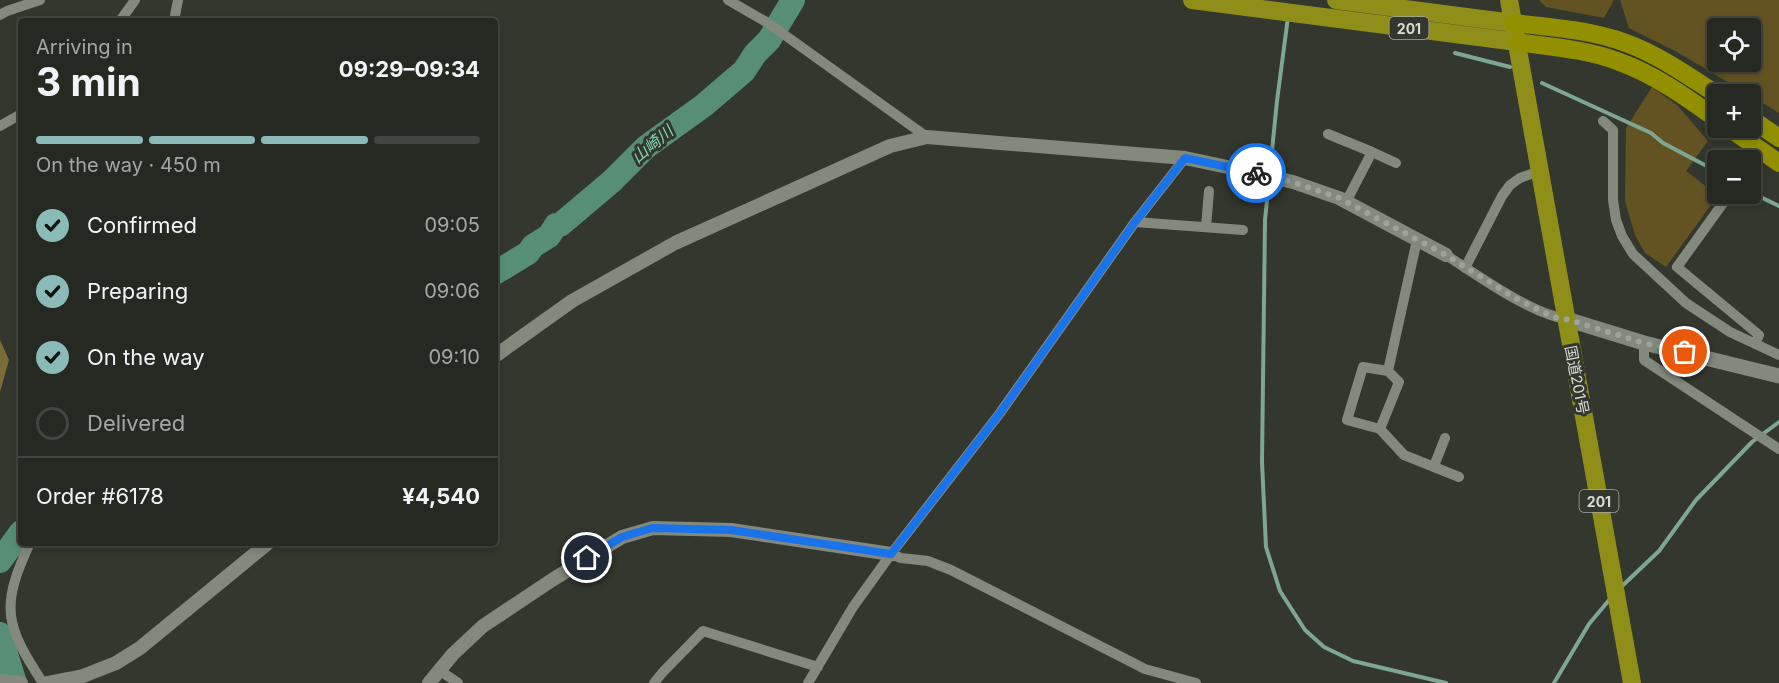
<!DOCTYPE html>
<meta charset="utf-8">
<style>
body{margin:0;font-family:Inter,"Noto Sans JP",sans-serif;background:#32352f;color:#f1f3f6;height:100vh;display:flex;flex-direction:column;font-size:22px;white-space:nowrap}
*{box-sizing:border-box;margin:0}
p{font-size:20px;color:#a4a6a5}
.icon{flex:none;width:33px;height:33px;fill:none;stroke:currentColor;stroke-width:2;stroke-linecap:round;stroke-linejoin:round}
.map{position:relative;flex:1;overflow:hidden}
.side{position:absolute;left:18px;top:18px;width:480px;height:528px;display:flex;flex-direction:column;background:#262922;border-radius:6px;box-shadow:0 3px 9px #0003,0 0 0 2px #424540}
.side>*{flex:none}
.tools{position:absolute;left:1707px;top:18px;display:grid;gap:12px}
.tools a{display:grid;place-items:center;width:54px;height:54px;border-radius:6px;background:#262922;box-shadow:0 3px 9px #0003,0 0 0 2px #424540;font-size:30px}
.pin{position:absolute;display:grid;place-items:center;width:51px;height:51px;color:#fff;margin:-26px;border:3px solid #fff;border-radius:50%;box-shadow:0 2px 6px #0007}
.courier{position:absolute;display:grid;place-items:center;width:60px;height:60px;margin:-30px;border:4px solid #1a73e8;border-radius:50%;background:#fff;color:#222;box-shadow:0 2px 8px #0007}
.head em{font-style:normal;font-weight:700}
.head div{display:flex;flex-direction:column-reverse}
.head{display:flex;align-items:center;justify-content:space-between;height:102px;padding:0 18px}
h1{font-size:39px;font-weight:700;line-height:45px}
.bar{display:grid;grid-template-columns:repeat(4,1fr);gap:9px 6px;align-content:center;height:72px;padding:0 18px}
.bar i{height:8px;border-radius:4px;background:#424540}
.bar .on{background:#8bbbb9}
.bar p{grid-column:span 4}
.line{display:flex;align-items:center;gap:15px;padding:0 18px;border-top:2px solid #424540}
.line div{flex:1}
ol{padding:0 18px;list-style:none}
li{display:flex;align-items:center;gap:18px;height:66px}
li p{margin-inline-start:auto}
li .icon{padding:6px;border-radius:50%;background:#8bbbb9;color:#111;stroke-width:4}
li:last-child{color:#a4a6a5}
li i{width:33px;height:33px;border:3px solid #424540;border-radius:50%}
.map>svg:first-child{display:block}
</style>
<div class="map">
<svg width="1779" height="683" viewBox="0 0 1779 683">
<rect width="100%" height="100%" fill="#33372d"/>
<!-- green -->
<path fill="#645322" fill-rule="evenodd" d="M1539 0H1614L1604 18 1546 7Z
M1620 0H1779V113L1751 96 1750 94H1748L1677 52 1629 28ZM1750 28V62H1718V28Z
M1652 87 1678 106 1708 141 1686 171 1712 191 1707 200 1711 205 1666 267 1645 253 1635 235 1625 201 1626 128Z"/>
<!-- forest -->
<path fill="#7c6a38" d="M0 340 9 360 0 392Z"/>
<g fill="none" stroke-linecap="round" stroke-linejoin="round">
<!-- stream -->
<path stroke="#7da693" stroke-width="4" d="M1288 17 1277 101 1265 220 1262 462 1266 547 1280 591 1305 630 1324 647 1353 661 1446 683
M1455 53 1510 67
M1542 83 1651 133 1663 143 1718 172
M1750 192 1779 206
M1621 587 1659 551 1696 500 1752 442 1779 422
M1554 683 1589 624 1610 599"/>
<!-- river -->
<path stroke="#568f76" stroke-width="24" d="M495 273 528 253 533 246 549 236 556 225H560L612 181 646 147 703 106 744 71 755 54 769 40 793 0
M0 561 21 532
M0 634 15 683"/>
<!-- minor -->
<path stroke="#84897e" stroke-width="10" d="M728 0 768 23 927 137
M0 15 7 11 40 0
M120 21 135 0
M174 21 178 0
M1603 121 1613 130V200L1616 220 1622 236 1633 254 1686 303 1730 332 1779 355
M0 126 21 114
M1328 134 1372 152 1346 202
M1372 152 1396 163
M1726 199 1677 267 1759 335 1755 344
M1135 222 1243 230
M1206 227 1209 191
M1446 255C1477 275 1531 314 1566 319
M1465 268 1502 196 1510 185 1520 178 1539 171
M1644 343V360L1779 449
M1388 371 1399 382 1380 429 1347 420 1363 367 1388 371 1417 240
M1380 429 1404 455 1459 477
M1434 466 1445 438
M30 543C0 607 5 625 43 683
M891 554 901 558 928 561 951 570 1145 669 1196 683
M439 670 458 683
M654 683 662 673 703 631 818 667
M808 683 853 607 891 554 1000 413 1135 222 1185 158"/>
<!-- tertiary -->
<path stroke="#84897e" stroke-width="14" d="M495 356 572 301 675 243 890 146 927 137 1185 158 1251 172 1293 182 1339 198 1446 255
M0 681 21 683
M47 683 83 676 116 663 140 648 268 543
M429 683 453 654 483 626 552 580 622 537 653 528 731 530 891 554"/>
<!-- secondary -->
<path stroke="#84897e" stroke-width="15" d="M1566 319 1644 343 1779 376"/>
<!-- trunk -->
<path stroke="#8f8e19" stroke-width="18" d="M1192 0 1517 42
M1336 0 1513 23
M1509 0 1632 683"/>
<!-- motorway -->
<path stroke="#929000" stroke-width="18" d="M1513 23C1551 27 1590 30 1626 43 1659 55 1688 76 1718 95
M1517 42C1550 47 1585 49 1617 61 1654 74 1686 97 1718 120
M1750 118 1779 138
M1729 128 1779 163"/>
</g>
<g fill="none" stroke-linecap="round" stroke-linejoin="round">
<!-- done -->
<path stroke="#9fa29b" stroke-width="6" stroke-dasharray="0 10.8" d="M1256 173 1293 182 1339 198 1446 255 1515 298 1553 317 1566 319 1644 343 1685 352"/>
<!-- route -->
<path stroke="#1a73e8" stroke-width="8" d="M587 558 622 537 652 528 731 530 891 554 1000 413 1135 222 1185 158 1256 173"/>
</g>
<g text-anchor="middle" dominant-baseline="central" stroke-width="6" stroke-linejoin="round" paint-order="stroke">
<!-- shield labels -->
<g fill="#33372d" stroke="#a7aaa3" stroke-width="1.5">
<rect x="1389.5" y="17" width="39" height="22" rx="4.5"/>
<rect x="1579.5" y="490" width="39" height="22" rx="4.5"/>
</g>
<g font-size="14" font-weight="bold" fill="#d9dcd6">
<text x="1409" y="28">201</text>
<text x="1599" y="501">201</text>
</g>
<!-- street labels -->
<g font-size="15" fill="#d9dcd6" stroke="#33372d">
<text transform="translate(1577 380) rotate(79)">国道201号</text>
</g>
<!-- water labels -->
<g font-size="16" font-style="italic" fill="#81d9b2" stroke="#33372d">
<text transform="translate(652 144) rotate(-40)">山崎川</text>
</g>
</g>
</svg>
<div class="tools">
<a><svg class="icon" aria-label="locate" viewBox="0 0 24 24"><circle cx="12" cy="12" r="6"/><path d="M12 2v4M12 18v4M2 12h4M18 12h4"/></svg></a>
<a>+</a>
<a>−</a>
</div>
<div class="pin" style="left:1685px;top:352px;background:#ea580c"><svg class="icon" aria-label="bag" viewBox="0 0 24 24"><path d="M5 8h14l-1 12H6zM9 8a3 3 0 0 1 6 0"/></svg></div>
<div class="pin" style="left:587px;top:558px;background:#1f2937"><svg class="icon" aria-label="home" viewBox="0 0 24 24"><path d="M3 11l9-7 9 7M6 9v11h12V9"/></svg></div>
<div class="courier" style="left:1256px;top:173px"><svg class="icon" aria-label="bike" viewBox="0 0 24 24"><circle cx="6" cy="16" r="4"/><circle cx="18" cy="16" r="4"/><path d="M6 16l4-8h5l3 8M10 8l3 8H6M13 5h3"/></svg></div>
<section class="side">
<div class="head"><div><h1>3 min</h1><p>Arriving in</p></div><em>09:29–09:34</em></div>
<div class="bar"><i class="on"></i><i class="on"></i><i class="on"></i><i></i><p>On the way · 450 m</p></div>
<ol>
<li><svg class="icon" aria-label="check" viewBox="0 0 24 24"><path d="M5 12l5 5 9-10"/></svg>Confirmed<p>09:05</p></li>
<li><svg class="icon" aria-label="check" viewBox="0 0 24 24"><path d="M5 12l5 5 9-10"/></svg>Preparing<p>09:06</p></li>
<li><svg class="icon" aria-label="check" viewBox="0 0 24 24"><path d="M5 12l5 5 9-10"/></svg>On the way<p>09:10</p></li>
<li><i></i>Delivered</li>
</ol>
<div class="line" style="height:78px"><div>Order #6178</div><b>¥4,540</b></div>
</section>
</div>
